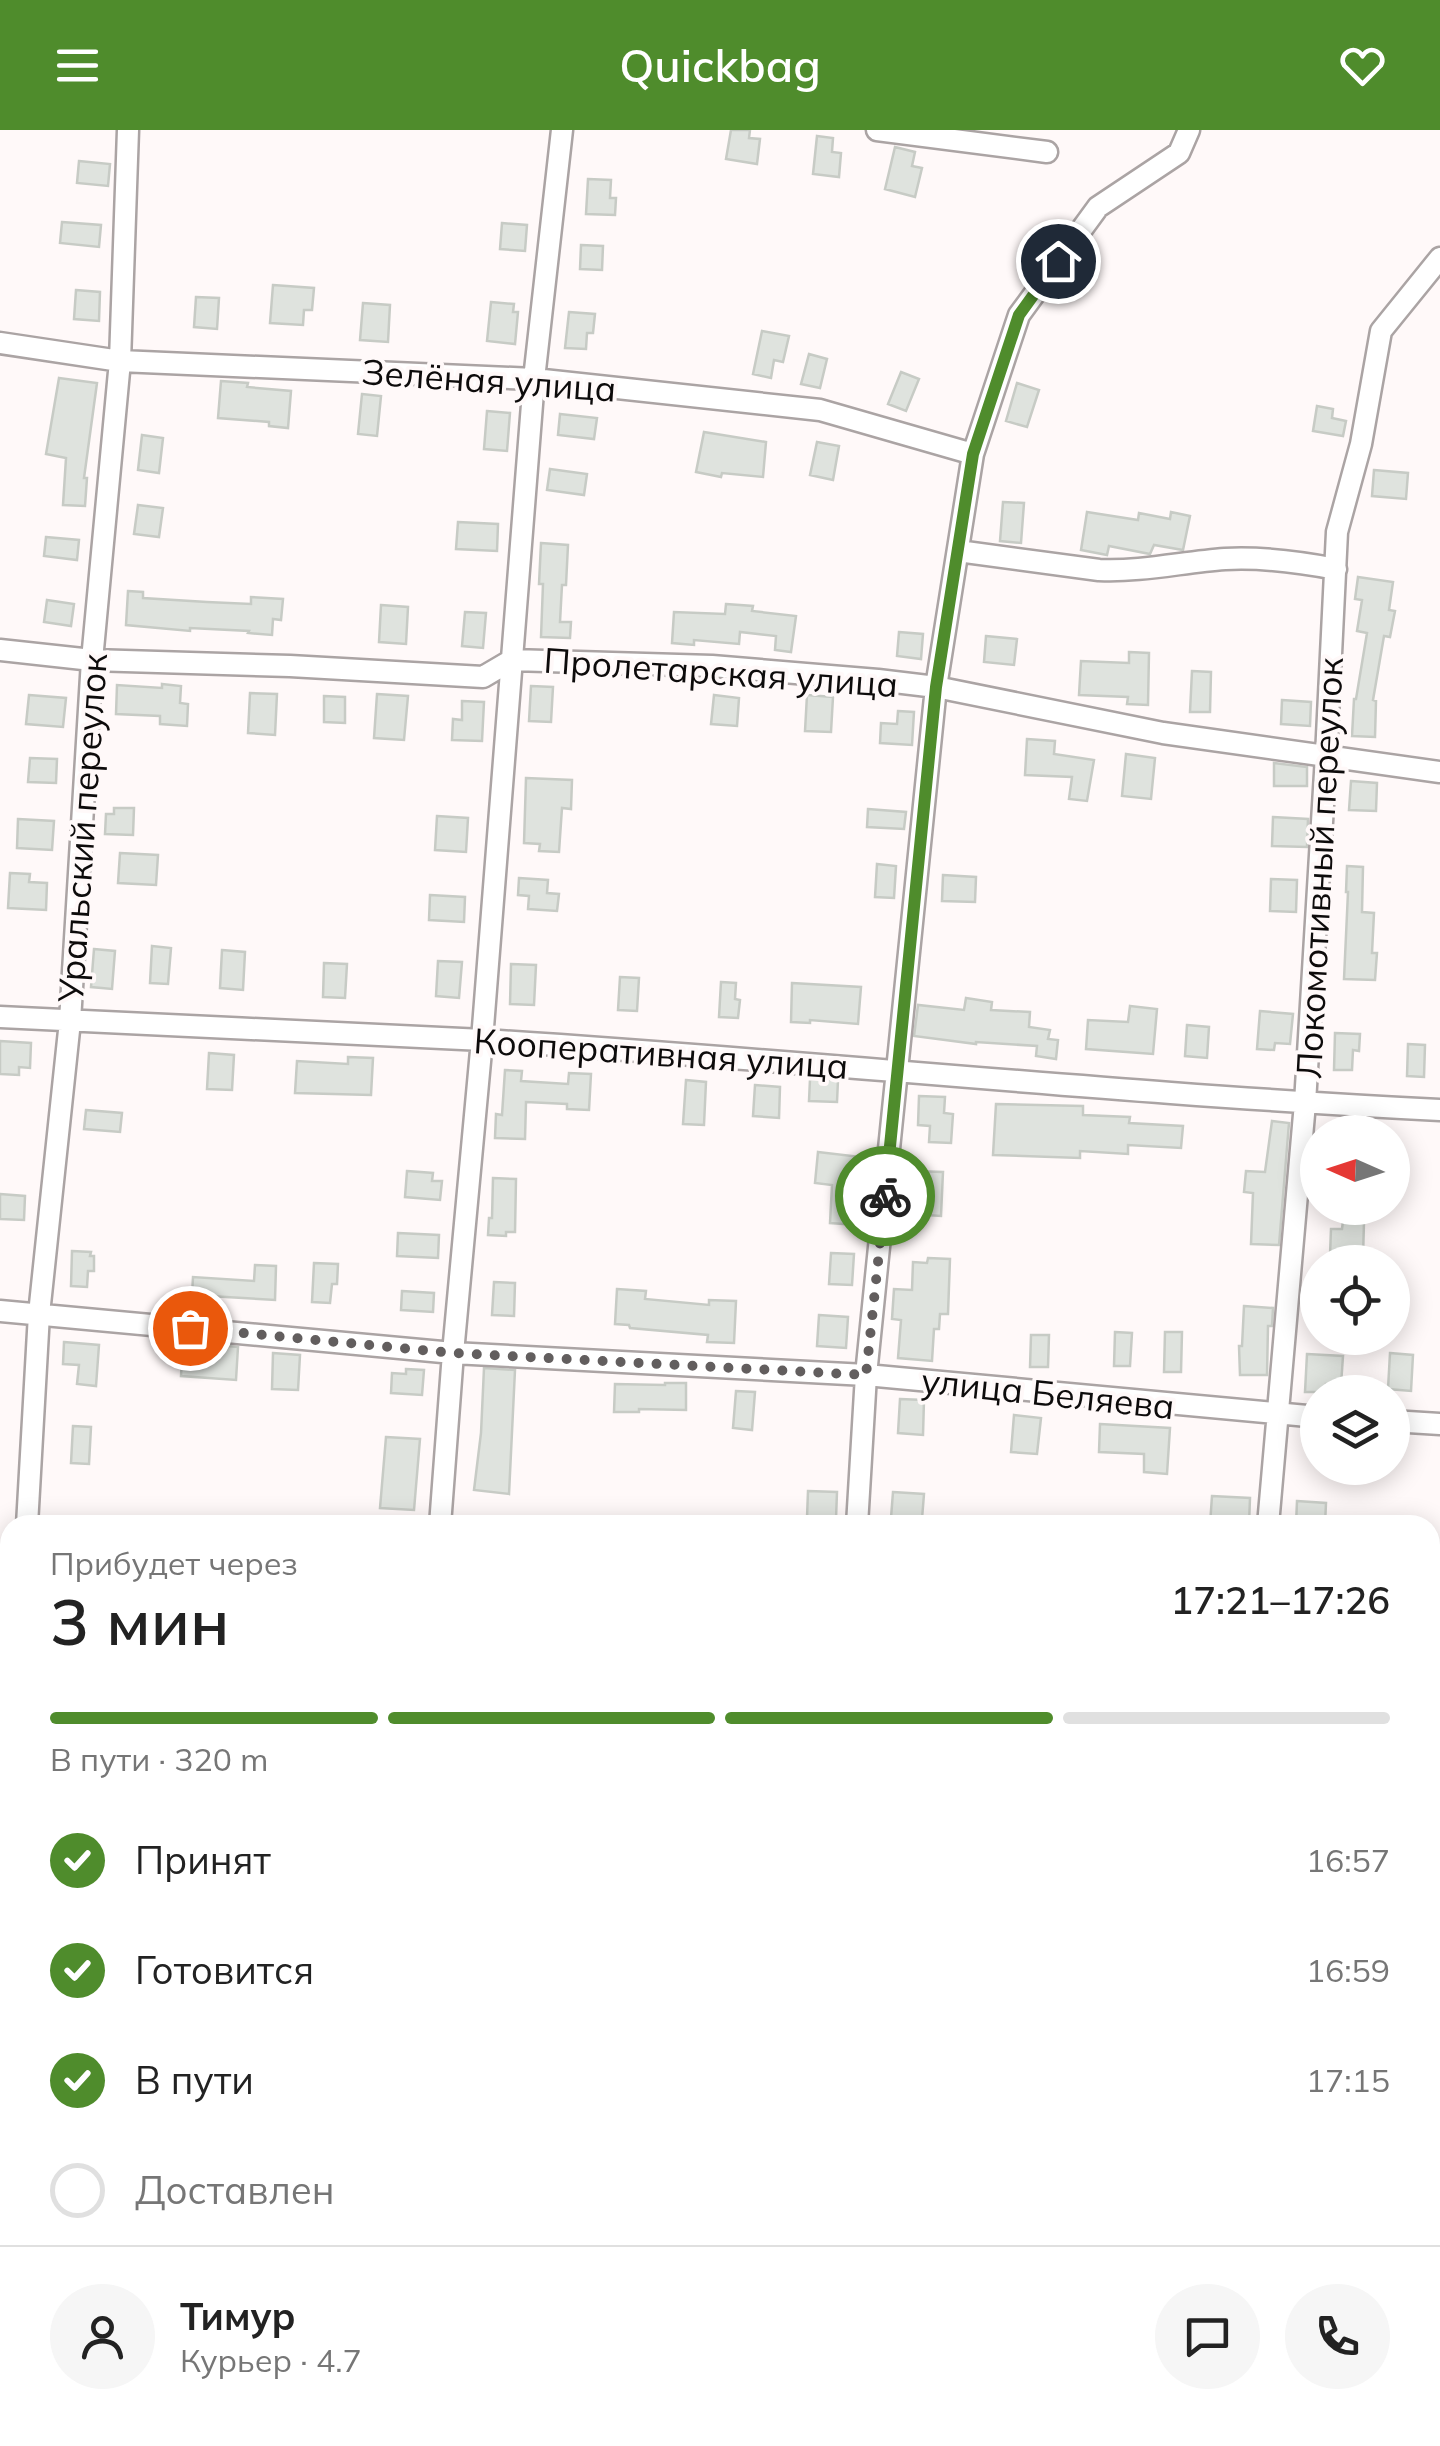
<!DOCTYPE html>
<html lang="ru">
<meta charset="utf-8">
<style>
body{margin:0;font-family:Mulish,sans-serif;background:#f6f6f6;color:#222;height:100vh;display:flex;flex-direction:column;font-size:38px;white-space:nowrap}
*{box-sizing:border-box;margin:0}
p{font-size:32px;color:#767676}
.icon{flex:none;width:55px;height:55px;fill:none;stroke:currentColor;stroke-width:2;stroke-linecap:round;stroke-linejoin:round}
.map{position:relative;flex:1;overflow:hidden}
.details{position:absolute;left:0px;top:1385px;width:1440px;height:932px;display:flex;flex-direction:column;background:#fff;border-radius:30px 30px 0 0;box-shadow:0 5px 25px #0003}
.details>*{flex:none}
.needle{width:65px;rotate:273deg}
.buttons{position:absolute;left:1300px;top:985px;display:grid;gap:20px}
.buttons a{display:grid;place-items:center;width:110px;height:110px;border-radius:50%;background:#fff;box-shadow:0 5px 25px #0003;font-size:50px}
.pin{position:absolute;display:grid;place-items:center;width:85px;height:85px;color:#fff;margin:-42px;border:5px solid #fff;border-radius:50%;box-shadow:0 2px 10px #0007}
.courier{position:absolute;display:grid;place-items:center;width:100px;height:100px;margin:-50px;border:8px solid #4f8c2c;border-radius:50%;background:#fff;color:#222;box-shadow:0 2px 12px #0007}
.head em{font-style:normal;font-weight:600}
.head div{display:flex;flex-direction:column-reverse}
.head{display:flex;align-items:center;justify-content:space-between;height:170px;padding:0 50px}
h1{font-size:65px;font-weight:600;line-height:75px}
.bar{display:grid;grid-template-columns:repeat(4,1fr);gap:15px 10px;align-content:center;height:120px;padding:0 50px}
.bar i{height:12px;border-radius:8px;background:#e0e0e0}
.bar .current{background:#4f8c2c}
.bar p{grid-column:span 4}
.line{display:flex;align-items:center;gap:25px;padding:0 50px;border-top:2px solid #e0e0e0}
.line div{flex:1}
.round{display:grid;place-items:center;flex:none;width:105px;height:105px;border-radius:52px;background:#f6f6f6}
ol{padding:0 50px;list-style:none}
li{display:flex;align-items:center;gap:30px;height:110px}
li p{margin-inline-start:auto}
li .icon{padding:10px;border-radius:50%;background:#4f8c2c;color:#fff;stroke-width:4}
li:last-child{color:#767676}
li i{width:55px;height:55px;border:5px solid #e0e0e0;border-radius:50%}
header{display:flex;justify-content:space-between;align-items:center;height:130px;padding:0 50px;background:#4f8c2c;color:#fff;font-size:45px;font-weight:600}
.map>svg:first-child{display:block}
</style>
<header><svg class="icon" aria-label="menu" viewBox="0 0 24 24"><path d="M4 6h16M4 12h16M4 18h16"/></svg>Quickbag<svg class="icon" aria-label="heart" viewBox="0 0 24 24"><path d="M12 20l-8-8c-3-5 5-10 8-4 3-6 11-1 8 4z"/></svg></header>
<div class="map">
<svg width="1440" height="2316" viewBox="0 0 1440 2316">
<rect width="100%" height="100%" fill="#fff9f9"/>
<!-- built -->
<path fill="#fcebec" d="M0 2131 10 2132V2308H536V2316H0Z"/>
<!-- green -->
<path fill="#feb7be" d="M1430 2054 1437 2058 1440 2064V2316H1420L1416 2308H1430Z"/>
<!-- building -->
<path fill="#dfe3de" stroke="#c7cbc5" stroke-width="2.5" d="M731 0H750L749 8 760 9 757 34 726 29Z
M817 6 833 8 832 22 841 23 839 47 813 44Z
M895 17 915 22 912 36 922 38 915 67 885 59Z
M79 31 110 34 108 56 77 53Z
M588 49 611 50 610 68H616L615 85 586 84Z
M62 92 101 95 99 117 60 113Z
M502 93 527 95 525 121 500 119Z
M581 115 603 116 602 140 580 139Z
M273 155 314 158 312 180H304L303 195 270 193Z
M76 160 100 162 99 191 74 189Z
M196 167 219 168 217 199 194 197Z
M491 172 514 174 513 182H518L515 214 487 211Z
M363 173 390 175 388 212 360 210Z
M569 182 595 184 593 203H587L586 219 565 218Z
M762 201 789 206 783 232 774 230 771 248 753 244Z
M809 224 827 229 820 258 801 254Z
M901 242 919 249 906 281 888 274Z
M59 248 97 253 84 348H87L85 376 63 375 66 328 46 324Z
M221 251 248 253 247 257 291 261 288 298 269 296V292L218 288Z
M1017 253 1039 260 1027 297 1006 291Z
M362 264 381 266 377 306 358 304Z
M1317 276 1333 279 1332 288 1346 291 1343 306 1313 301Z
M487 281 510 283 507 321 484 319Z
M560 284 597 288 594 309 558 305Z
M704 302 766 312 763 347 722 343 721 347 696 342Z
M142 305 163 308 159 343 138 340Z
M817 312 839 316 833 350 810 345Z
M550 339 587 344 584 365 547 360Z
M1374 340 1408 343 1406 369 1372 366Z
M1003 372 1024 373 1021 413 1000 411Z
M138 375 163 378 159 407 134 404Z
M1087 382 1138 390 1139 383 1170 389 1171 382 1190 386 1183 420 1154 415 1150 424 1109 416 1107 425 1081 420Z
M458 392 498 394 497 421 456 419Z
M46 407 79 410 77 430 44 426Z
M541 413 568 415 566 455H562L560 492H571L570 508 541 507 543 454H539Z
M1358 447 1393 452 1389 480 1395 481 1390 507 1384 506 1373 570 1376 571 1375 607 1352 606 1354 569H1356L1367 503 1357 501 1362 470 1355 469Z
M128 461 143 462V468L207 472 251 474V467L283 469 281 490 273 489 272 505 248 503 249 501 190 498V501L126 495Z
M47 470 74 474 71 496 44 492Z
M726 474 753 476 752 481 796 486 791 522 775 520 776 506 740 502 739 514 694 510V515L672 513 674 482 725 484Z
M381 475 408 477 406 514 379 512Z
M465 482 486 483 483 518 462 516Z
M899 502 923 504 921 529 897 526Z
M986 506 1017 509 1014 535 984 532Z
M1129 522 1149 523 1148 575 1127 574 1128 567 1079 565 1081 531 1129 533Z
M1192 541 1211 542 1210 582H1190Z
M162 554 181 556 180 573 188 574 187 596 160 594V586L116 584 117 555 162 558Z
M531 556 553 557 551 592 529 591Z
M250 563 277 564 275 605 248 603Z
M377 564 408 566 404 610 374 608Z
M29 565 66 568 63 597 26 594Z
M714 565 739 568 737 596 711 594Z
M807 565 833 567 831 602 805 601Z
M324 566 345 567V593L324 592Z
M1282 570 1311 572 1310 596 1281 594Z
M462 571 484 572 482 611 452 610 453 589 462 590Z
M898 581 914 582 912 615 880 613 881 593 897 594Z
M1027 609 1055 611 1054 624 1094 630 1087 671 1069 669 1072 647 1025 645Z
M1126 624 1155 628 1151 669 1122 666Z
M30 628 57 629 56 653 28 652Z
M1274 633 1307 637V656H1274Z
M526 648 572 650 571 679 562 678 559 722 539 721 540 714 524 713Z
M1351 651 1377 653 1376 681 1349 680Z
M114 678H134L133 705 105 704 106 684H114Z
M868 679 906 682 904 699 867 697Z
M437 686 468 688 466 722 435 720Z
M1273 687 1308 689 1307 717 1272 716Z
M18 689 54 691 52 720 17 718Z
M120 723 158 725 156 755 118 753Z
M877 734 896 736 894 768 875 767Z
M1347 736 1363 737 1362 782 1374 783 1372 823H1377L1375 850 1344 849 1348 762H1346Z
M10 743 30 744 29 752 47 753 46 780 8 778Z
M943 745 976 747 975 772 942 771Z
M519 748 548 750 547 763 559 764 557 781 528 779 529 766 518 765Z
M1271 749 1297 750 1296 782 1270 781Z
M430 765 465 767 464 792 429 790Z
M152 816 171 818 168 854 150 853Z
M94 819 115 821 112 859 91 857Z
M222 820 245 822 243 860 220 858Z
M438 831 462 832 459 868 436 866Z
M324 833 347 834 345 868 323 867Z
M511 834 536 835 534 875 510 874Z
M620 847 639 848 637 881 618 880Z
M721 852 736 853 735 869 740 870 738 888 719 887Z
M792 853 861 857 858 894 810 890V893L791 892Z
M966 868 992 872 991 880 1030 882 1029 897 1050 900 1048 909 1058 910 1056 929 1036 926 1037 916 976 912V914L914 906 918 875 964 880Z
M1130 876 1157 879 1153 924 1086 919 1088 890 1128 892Z
M1260 881 1293 884 1290 914 1275 913 1274 920 1257 919Z
M1187 895 1209 897 1207 928 1185 926Z
M1335 903 1360 904 1359 921 1353 920 1352 940H1334Z
M0 911 31 913 30 938 19 937V945L0 944Z
M1408 914 1425 915 1424 947 1407 946Z
M209 923 234 925 232 960 207 959Z
M348 927 373 928 371 965 295 963 297 931 348 934Z
M505 940 522 941 521 951 568 954 569 943 591 944 589 980 567 979V974L526 972 525 1009 495 1008 496 984 502 985Z
M810 949 838 950 837 972 809 971Z
M686 950 706 952 704 995 683 994Z
M755 955 780 957 779 988 753 986Z
M919 966 945 967 944 983 953 984 951 1013 929 1012 930 996 918 995Z
M996 974 1083 976V985L1130 987 1129 993 1183 996 1181 1018 1128 1015V1024L1080 1021V1028L993 1025Z
M86 980 122 983 120 1002 84 999Z
M1272 991 1289 993 1279 1115 1251 1114 1253 1063 1244 1062 1246 1041 1265 1042Z
M818 1022 861 1027 856 1068H859L857 1095 830 1093 832 1055 815 1053Z
M407 1041 433 1043 432 1051H442L440 1070 405 1067Z
M913 1041 943 1042 941 1086 911 1084Z
M493 1048 516 1049 515 1102H506V1106L488 1105 489 1088H492Z
M0 1064 25 1066 24 1090 0 1089Z
M1343 1091 1364 1092 1363 1127 1330 1125 1331 1099H1342Z
M398 1103 439 1105 438 1128 397 1126Z
M72 1121 91 1122 90 1126H94V1141H88L87 1157 71 1156Z
M831 1123 854 1124 852 1155 829 1154Z
M928 1128 950 1129 948 1184H940L939 1199H934L932 1231 898 1228 901 1190 892 1189 894 1159 912 1160 913 1132 927 1133Z
M314 1133 338 1134 337 1154H332L330 1173 312 1172Z
M255 1135 276 1136 275 1170 192 1165 193 1147 254 1151Z
M494 1152 515 1153 514 1186 492 1185Z
M617 1159 646 1161 645 1169 709 1175V1170L736 1171 734 1213 707 1212 708 1205 630 1198 629 1195 615 1194Z
M402 1161 434 1163 433 1182 401 1180Z
M1244 1176 1273 1178 1272 1196H1268L1267 1245H1240L1239 1216H1242Z
M819 1185 848 1187 846 1218 817 1216Z
M1115 1202 1132 1203 1130 1236H1114Z
M1165 1202H1182L1181 1242H1164Z
M1031 1205H1049L1048 1237H1030Z
M64 1212 99 1215 96 1256 77 1254 79 1235 63 1234Z
M183 1212 238 1217 236 1250 181 1246Z
M273 1223 300 1225 298 1260 272 1259Z
M1390 1223 1413 1225 1411 1261 1388 1259Z
M1307 1224 1343 1226 1341 1255 1326 1254V1262H1305Z
M484 1238 515 1240 509 1364 474 1360 481 1303Z
M406 1239 424 1240 422 1265 391 1263 392 1243 406 1244Z
M665 1253H686V1280L639 1279V1282H614L615 1254 665 1255Z
M736 1261 755 1262 752 1300 733 1298Z
M900 1269 924 1270 923 1305 898 1303Z
M1014 1285 1041 1288 1037 1324 1011 1322Z
M1100 1294 1170 1298 1167 1344 1144 1342V1324L1099 1322Z
M73 1296 91 1297 89 1334 71 1333Z
M386 1307 420 1309 414 1380 380 1378Z
M808 1361 837 1362 836 1389 807 1388Z
M893 1362 924 1364 922 1389 891 1388Z
M1212 1366 1250 1368 1249 1395H1210Z
M1297 1371 1326 1373 1325 1395H1296Z"/>
<g fill="none" stroke-linecap="round" stroke-linejoin="round">
<defs>
<path id="minor" d="M877 0 1047 22
M0 213 120 231 534 249 820 280 973 324
M958 421 1099 440C1141 442 1183 432 1225 429 1262 427 1300 432 1336 439
M0 520 92 530 290 536 483 547 512 530 712 536 878 550 936 557 1163 603 1440 642
M0 887C161 896 322 901 483 910 802 930 1121 964 1440 980
M0 1181 453 1223 866 1245 1318 1287
M1392 1291 1440 1294
M27 1395 39 1184 70 891 92 530 120 231 128 0
M440 1395 453 1223 482 910 534 249 562 0
M857 1395 866 1245 936 557 973 324 1019 185 1098 77 1179 23 1189 0
M1268 1395 1305 973 1326 626 1337 402 1361 314 1381 201 1440 128
M0 1487 10 1488
M1430 1606 1440 1607
M0 1831 10 1680
M0 2098H10
M788 2309 874 2316
M1194 2316 1196 2308"/>
<path id="tertiary" d="M0 1783 10 1784
M1430 1855 1440 1856"/>
</defs>
<!-- minor casing -->
<use href="#minor" stroke="#aba4a4" stroke-width="25"/>
<!-- tertiary casing -->
<use href="#tertiary" stroke="#aba4a4" stroke-width="30"/>
<!-- minor -->
<use href="#minor" stroke="#fff" stroke-width="20"/>
<!-- tertiary -->
<use href="#tertiary" stroke="#fff" stroke-width="25"/>
</g>
<g fill="none" stroke-linecap="round" stroke-linejoin="round">
<!-- done -->
<path stroke="#625e5e" stroke-width="10" stroke-dasharray="0 18" d="M190 1198 453 1223 866 1245 885 1066"/>
<!-- route -->
<path stroke="#4f8c2c" stroke-width="12" d="M885 1066 936 557 973 324 1019 185 1058 131"/>
</g>
<g text-anchor="middle" dominant-baseline="central" stroke-width="8" stroke-linejoin="round" paint-order="stroke">
<!-- street labels -->
<g font-size="35" fill="#0d0b0b" stroke="#fff9f9">
<text transform="translate(489 250) rotate(4)">Зелёная улица</text>
<text transform="translate(721 542) rotate(4)">Пролетарская улица</text>
<text transform="translate(82 698) rotate(-86)">Уральский переулок</text>
<text transform="translate(1319 738) rotate(-87)">Локомотивный переулок</text>
<text transform="translate(661 923) rotate(4)">Кооперативная улица</text>
<text transform="translate(1048 1263) rotate(6)">улица Беляева</text>
</g>
</g>
</svg>
<div class="buttons">
<a><svg class="needle" viewBox="-14 -14 28 28"><path d="M0-13l5 13h-10z" fill="#e53935"/><path d="M0 13l5-13h-10z" fill="#767676"/></svg></a>
<a><svg class="icon" aria-label="locate" viewBox="0 0 24 24"><circle cx="12" cy="12" r="6"/><path d="M12 2v4M12 18v4M2 12h4M18 12h4"/></svg></a>
<a><svg class="icon" aria-label="layers" viewBox="0 0 24 24"><path d="M12 4l9 5-9 5-9-5zM3 14l9 5 9-5"/></svg></a>
</div>
<div class="pin" style="left:190px;top:1198px;background:#ea580c"><svg class="icon" aria-label="bag" viewBox="0 0 24 24"><path d="M5 8h14l-1 12H6zM9 8a3 3 0 0 1 6 0"/></svg></div>
<div class="pin" style="left:1058px;top:131px;background:#1f2937"><svg class="icon" aria-label="home" viewBox="0 0 24 24"><path d="M3 11l9-7 9 7M6 9v11h12V9"/></svg></div>
<div class="courier" style="left:885px;top:1066px"><svg class="icon" aria-label="bike" viewBox="0 0 24 24"><circle cx="6" cy="16" r="4"/><circle cx="18" cy="16" r="4"/><path d="M6 16l4-8h5l3 8M10 8l3 8H6M13 5h3"/></svg></div>
<section class="details">
<div class="head"><div><h1>3 мин</h1><p>Прибудет через</p></div><em>17:21–17:26</em></div>
<div class="bar"><i class="current"></i><i class="current"></i><i class="current"></i><i></i><p>В пути · 320 m</p></div>
<ol>
<li><svg class="icon" aria-label="check" viewBox="0 0 24 24"><path d="M5 12l5 5 9-10"/></svg>Принят<p>16:57</p></li>
<li><svg class="icon" aria-label="check" viewBox="0 0 24 24"><path d="M5 12l5 5 9-10"/></svg>Готовится<p>16:59</p></li>
<li><svg class="icon" aria-label="check" viewBox="0 0 24 24"><path d="M5 12l5 5 9-10"/></svg>В пути<p>17:15</p></li>
<li><i></i>Доставлен</li>
</ol>
<div class="line" style="height:180px"><a class="round"><svg class="icon" aria-label="person" viewBox="0 0 24 24"><circle cx="12" cy="8" r="4"/><path d="M4 21q1-7 8-7t8 7"/></svg></a><div><b>Тимур</b><p>Курьер · 4.7</p></div><a class="round"><svg class="icon" aria-label="chat" viewBox="0 0 24 24"><path d="M4 5h16v11H9l-5 4z"/></svg></a><a class="round"><svg class="icon" aria-label="phone" viewBox="0 0 24 24"><path d="M5 4h4l2 5-3 2q2 4 5 5l2-3 5 2v4C11 20 4 13 5 4z"/></svg></a></div>
</section>
</div>
